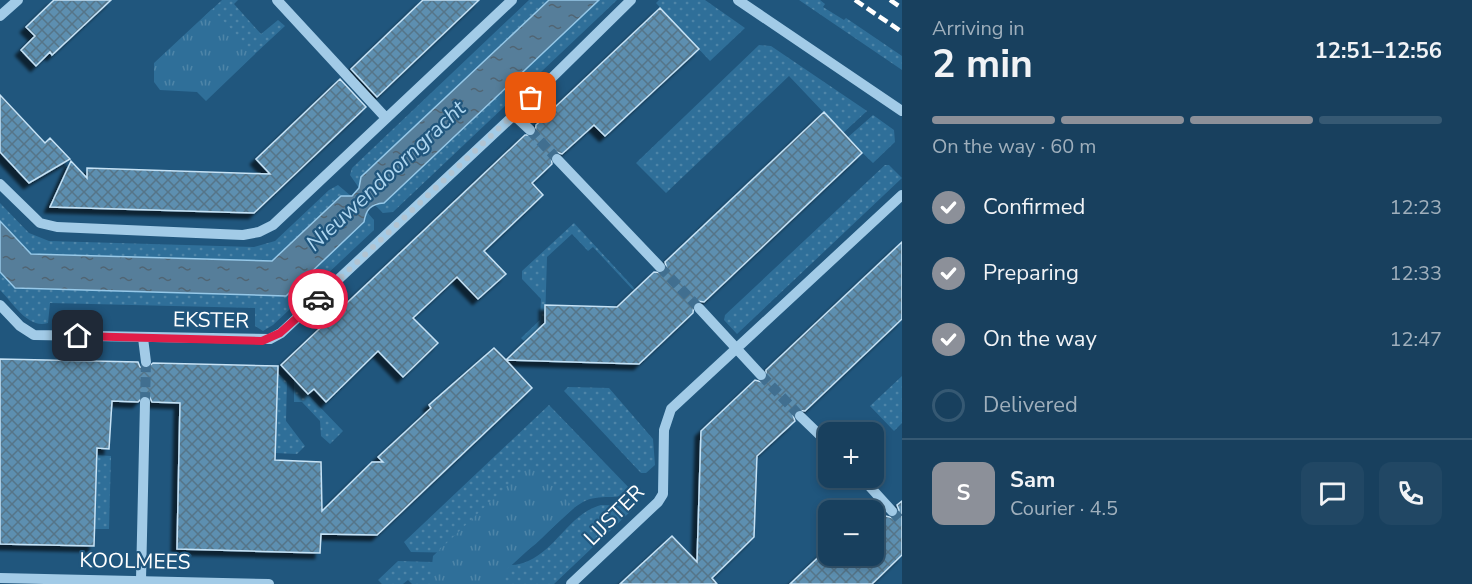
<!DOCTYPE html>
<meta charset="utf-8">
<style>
body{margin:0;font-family:"Nunito Sans",sans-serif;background:#214764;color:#f1f3f6;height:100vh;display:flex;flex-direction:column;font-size:22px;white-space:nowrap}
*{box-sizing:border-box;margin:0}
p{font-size:20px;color:#9fafbc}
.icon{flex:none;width:33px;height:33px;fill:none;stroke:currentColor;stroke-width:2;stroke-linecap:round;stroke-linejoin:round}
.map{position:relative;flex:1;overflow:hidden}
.panel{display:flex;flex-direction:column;background:#18405e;width:570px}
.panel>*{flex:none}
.fabs{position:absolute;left:818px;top:422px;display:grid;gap:12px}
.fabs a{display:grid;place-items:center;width:66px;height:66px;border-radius:12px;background:#18405e;box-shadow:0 3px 9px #0003,0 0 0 2px #365973;font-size:30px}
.pin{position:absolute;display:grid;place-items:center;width:51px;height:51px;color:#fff;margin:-26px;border-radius:12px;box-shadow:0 3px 9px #0006}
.courier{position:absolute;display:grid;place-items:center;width:60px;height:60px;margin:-30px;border:4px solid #e11d48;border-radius:50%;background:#fff;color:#222;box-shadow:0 2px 8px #0007}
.head em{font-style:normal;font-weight:700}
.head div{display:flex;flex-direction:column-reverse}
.head{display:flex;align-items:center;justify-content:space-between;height:102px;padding:0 30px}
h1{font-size:39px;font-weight:700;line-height:45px}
.bar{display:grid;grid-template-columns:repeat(4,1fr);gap:9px 6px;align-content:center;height:72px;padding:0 30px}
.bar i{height:8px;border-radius:4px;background:#365973}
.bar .current{background:#8c9099}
.bar p{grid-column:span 4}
.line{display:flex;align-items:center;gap:15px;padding:0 30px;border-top:2px solid #365973}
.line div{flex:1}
.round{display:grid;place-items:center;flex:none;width:63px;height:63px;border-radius:12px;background:#214764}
ol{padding:0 30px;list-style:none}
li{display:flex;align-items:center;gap:18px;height:66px}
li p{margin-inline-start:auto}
li .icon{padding:6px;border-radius:50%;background:#8c9099;color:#fff;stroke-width:4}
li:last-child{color:#9fafbc}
li i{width:33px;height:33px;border:3px solid #365973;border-radius:50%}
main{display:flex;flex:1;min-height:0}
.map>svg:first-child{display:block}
</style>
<main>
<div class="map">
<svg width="902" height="584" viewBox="0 0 902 584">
<defs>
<pattern id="grass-dots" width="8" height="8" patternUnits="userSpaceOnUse" patternTransform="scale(1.5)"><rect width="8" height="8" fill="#2f6f99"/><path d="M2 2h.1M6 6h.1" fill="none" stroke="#4e85a8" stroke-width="1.8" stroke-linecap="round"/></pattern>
<pattern id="park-tufts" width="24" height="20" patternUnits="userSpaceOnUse" patternTransform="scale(1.5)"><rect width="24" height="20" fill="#2f6f99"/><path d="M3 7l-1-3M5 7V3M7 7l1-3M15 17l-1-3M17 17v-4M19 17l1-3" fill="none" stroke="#4e85a8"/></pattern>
<pattern id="water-ripples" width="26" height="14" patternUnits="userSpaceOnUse" patternTransform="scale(1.5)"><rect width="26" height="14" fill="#567e9a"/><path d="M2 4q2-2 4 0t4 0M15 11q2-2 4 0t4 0" fill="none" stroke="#516573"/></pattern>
<pattern id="building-cross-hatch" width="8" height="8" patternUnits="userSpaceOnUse" patternTransform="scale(1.5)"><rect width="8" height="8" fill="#5d8fb0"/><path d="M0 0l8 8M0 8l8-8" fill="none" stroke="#567488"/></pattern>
<filter id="shadow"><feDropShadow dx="-5.5" dy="5.5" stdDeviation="1.5" flood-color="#0009"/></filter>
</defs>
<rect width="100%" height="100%" fill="#20567d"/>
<!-- grass -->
<path fill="url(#grass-dots)" d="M222 0H238L234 4 261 34 278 20 285 26 217 89 205 16Z
M529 0H548L361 177 359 188 350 175 352 168Z
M599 0H617L393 212 383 213 374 204 384 203Z
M659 0H705L745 28 710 61 656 3Z
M799 0H820L825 4 823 7 844 20 846 18 902 56V70Z
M759 45 771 46 867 111 843 133 789 76 666 193 636 163Z
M873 115 894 130 895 142 873 163 847 138Z
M885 165H889L902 178 737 334 724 320 725 315Z
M338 185 351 196H341L272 261 31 254 0 221V203L29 233 49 241 254 247 275 241 329 190Z
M366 211 374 220V230L273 325 263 331 255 326V308L50 303 48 323C29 330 12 302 0 290V272L15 288 286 295Z
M574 223 635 289 634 291 593 247 588 251 572 234 547 257 545 323 525 342 521 338 540 320 541 299 522 279V271Z
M278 373 287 382 286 421 305 446 297 454 275 453Z
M902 376V423L894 431 870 406Z
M294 380 343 431 330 444 321 436 320 421 302 402H294Z
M568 387 609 388 653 439 655 465 646 473H641L564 391Z
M549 405 633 492C619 501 599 493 583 502 560 515 545 540 522 554L411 552 404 542Z
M97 455 111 456 109 529H94Z
M601 505 628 506 632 510 554 584H490L495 565C504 565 514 566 523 563 555 553 568 514 601 505Z
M398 561 433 562 435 584H412L408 580 403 584H382L378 580Z"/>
<!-- park -->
<path fill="url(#park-tufts)" d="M212 9 255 54 206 101 197 92 160 90 154 82V63Z
M531 463 574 508 503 573 502 584H430L433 556Z"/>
<!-- water -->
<path fill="url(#water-ripples)" stroke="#96c8e8" stroke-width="1.5" d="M549 0H599L384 203C371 204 366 209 364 222L286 296 15 288 0 272V221L31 254 272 261 341 196H352L359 188 361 177Z"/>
<!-- building -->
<path fill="url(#building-cross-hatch)" stroke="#c6e2f5" stroke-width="1.5" filter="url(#shadow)" d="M54 0H111L52 55 50 52 36 66 21 50 35 36 26 27Z
M423 0H479L377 97 351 69Z
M660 8 699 49 605 136 594 125 562 154 556 152 551 154 552 164 532 183 543 195 484 251 506 274 478 299 457 277 413 318 438 343 403 377 378 351 326 402 314 389 308 394 281 365 525 135H535L536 125Z
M340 79 366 107 254 213 50 207 71 161 87 178V168L270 174 256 159Z
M0 95 45 143 50 138 70 159 29 183 0 152Z
M824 112 862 153 704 302 698 301 694 303 693 313 639 364 506 360 532 388 377 535 321 534 320 553 177 549 180 403 152 402 149 396 145 395 138 402 112 401 109 449 97 448 94 546 0 544V359L138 362 140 367 146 369 153 363 278 366 275 460 321 462 322 511 372 462H383L378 457 431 408 429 405 494 348 506 360 545 323V305L617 307 654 272 665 273 667 269 665 262Z
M902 242V319L805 411 795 410 793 415 795 421 757 456 754 537 712 578 717 584H620L672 536 697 562 701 431 755 380 762 382 766 380V370Z
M902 501V555L872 584H790L827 549 828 555H873V528L886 516 893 518 897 516 899 510 897 505Z"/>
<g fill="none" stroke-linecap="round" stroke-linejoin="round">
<!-- minor-tunnel -->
<path stroke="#416f90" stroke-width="10" stroke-dasharray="10 5" stroke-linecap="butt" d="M530 130 557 159
M660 267 699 308
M761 375 800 416
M145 402 146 362
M892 511 902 522"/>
<!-- minor -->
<path stroke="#a2cbe7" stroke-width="10" d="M277 0 386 118
M738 0 902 111
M0 16 18 0
M514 115 530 130
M557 159 660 267
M0 184 40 223 57 227 243 235 259 232 273 225 512 0
M0 305 20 326 34 335 270 339 281 333 514 115 631 0
M699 308 761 375
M143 338 146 362
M800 416 828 443
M861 477 892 511
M0 578 269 584
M141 580 145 402
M571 584 658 502 663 494 664 430 671 409 902 195"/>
<!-- rail -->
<path stroke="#fff" stroke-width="4.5" stroke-dasharray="10 4.5" stroke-linecap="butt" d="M855 0 902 32
M890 0 902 8"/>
</g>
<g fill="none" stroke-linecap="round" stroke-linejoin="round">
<!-- done -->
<path stroke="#b1c4d2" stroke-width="6" stroke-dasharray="0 10.8" d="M318 299 531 98"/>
<!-- route -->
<path stroke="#e11d48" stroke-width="8" d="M78 336 262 341 280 333 318 299"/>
</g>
<g text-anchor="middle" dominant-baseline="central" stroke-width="4.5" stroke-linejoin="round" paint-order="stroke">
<!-- street labels -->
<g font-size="21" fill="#fff" stroke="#20567d">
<text transform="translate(211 320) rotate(1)">EKSTER</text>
<text transform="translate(614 515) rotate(-45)">LIJSTER</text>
<text transform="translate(135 561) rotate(1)">KOOLMEES</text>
</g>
<!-- water labels -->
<g font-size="22" font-style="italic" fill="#add5ef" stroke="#20567d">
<text transform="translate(386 176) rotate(-43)">Nieuwendoorngracht</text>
</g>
</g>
</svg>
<div class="fabs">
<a>+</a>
<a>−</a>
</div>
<div class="pin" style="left:531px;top:98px;background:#ea580c"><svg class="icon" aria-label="bag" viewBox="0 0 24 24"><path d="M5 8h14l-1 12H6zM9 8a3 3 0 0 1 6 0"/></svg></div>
<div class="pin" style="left:78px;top:336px;background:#1f2937"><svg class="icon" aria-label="home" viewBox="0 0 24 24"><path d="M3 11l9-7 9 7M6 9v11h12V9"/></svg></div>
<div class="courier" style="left:318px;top:299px"><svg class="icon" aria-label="car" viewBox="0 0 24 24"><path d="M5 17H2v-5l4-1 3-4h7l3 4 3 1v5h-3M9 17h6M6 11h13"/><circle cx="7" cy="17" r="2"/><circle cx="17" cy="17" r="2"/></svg></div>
</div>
<section class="panel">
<div class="head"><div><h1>2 min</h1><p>Arriving in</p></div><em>12:51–12:56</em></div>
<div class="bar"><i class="current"></i><i class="current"></i><i class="current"></i><i></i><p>On the way · 60 m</p></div>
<ol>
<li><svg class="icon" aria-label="check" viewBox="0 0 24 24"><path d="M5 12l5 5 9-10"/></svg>Confirmed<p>12:23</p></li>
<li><svg class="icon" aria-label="check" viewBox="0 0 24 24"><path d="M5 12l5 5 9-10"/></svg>Preparing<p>12:33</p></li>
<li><svg class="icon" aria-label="check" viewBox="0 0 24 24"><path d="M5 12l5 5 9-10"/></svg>On the way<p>12:47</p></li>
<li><i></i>Delivered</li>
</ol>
<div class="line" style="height:108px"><b class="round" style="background:#8c9099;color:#fff">S</b><div><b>Sam</b><p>Courier · 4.5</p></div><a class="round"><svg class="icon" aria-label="chat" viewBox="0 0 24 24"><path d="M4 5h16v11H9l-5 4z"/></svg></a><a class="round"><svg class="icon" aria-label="phone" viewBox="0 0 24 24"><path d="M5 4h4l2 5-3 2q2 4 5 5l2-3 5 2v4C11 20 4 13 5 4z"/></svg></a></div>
</section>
</main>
